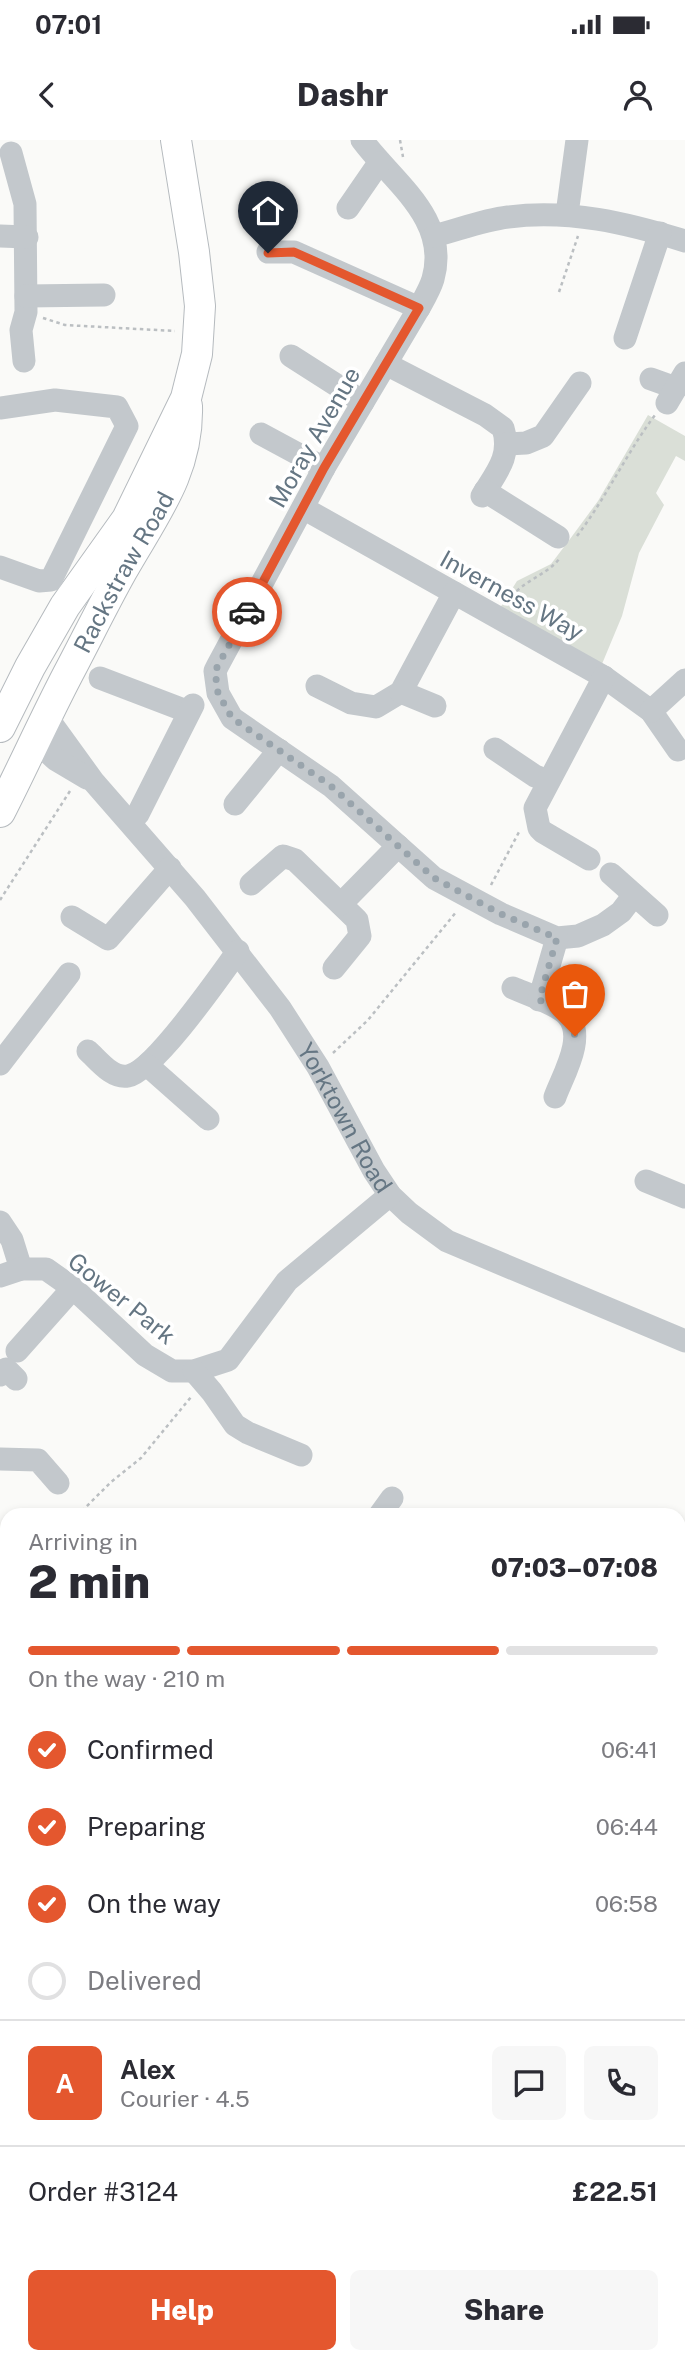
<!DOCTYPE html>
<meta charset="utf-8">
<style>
body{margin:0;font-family:"Public Sans",sans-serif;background:#f7f7f7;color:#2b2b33;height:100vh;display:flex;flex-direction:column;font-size:26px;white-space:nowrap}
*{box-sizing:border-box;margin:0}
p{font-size:23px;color:#7c7c81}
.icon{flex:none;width:38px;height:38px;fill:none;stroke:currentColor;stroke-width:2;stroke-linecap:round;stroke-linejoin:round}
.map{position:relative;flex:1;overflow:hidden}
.panel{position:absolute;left:0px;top:1368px;width:686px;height:856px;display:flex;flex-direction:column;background:#fff;border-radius:21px 21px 0 0;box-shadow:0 4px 10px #0003}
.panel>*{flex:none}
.pin{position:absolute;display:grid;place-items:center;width:60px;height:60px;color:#fff;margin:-72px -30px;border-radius:50% 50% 50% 0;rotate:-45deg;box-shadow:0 0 7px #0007}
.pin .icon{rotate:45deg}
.courier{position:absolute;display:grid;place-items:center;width:70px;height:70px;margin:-35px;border:5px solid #e4572e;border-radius:50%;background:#fff;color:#222;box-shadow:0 2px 9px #0007}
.head em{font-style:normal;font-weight:800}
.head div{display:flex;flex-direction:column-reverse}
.head{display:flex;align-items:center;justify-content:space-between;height:119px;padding:0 28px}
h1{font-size:46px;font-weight:800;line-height:52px}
.bar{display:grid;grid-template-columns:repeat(4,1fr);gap:10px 7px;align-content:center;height:84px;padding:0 28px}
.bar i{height:9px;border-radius:5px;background:#e1e1e2}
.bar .current{background:#e4572e}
.bar p{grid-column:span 4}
.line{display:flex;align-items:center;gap:18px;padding:0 28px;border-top:2px solid #e1e1e2}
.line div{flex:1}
.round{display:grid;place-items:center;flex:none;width:74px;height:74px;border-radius:10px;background:#f7f7f7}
ol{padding:0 28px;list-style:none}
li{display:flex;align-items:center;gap:21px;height:77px}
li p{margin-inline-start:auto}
li .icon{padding:7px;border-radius:50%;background:#e4572e;color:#fff;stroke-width:4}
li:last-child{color:#7c7c81}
li i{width:38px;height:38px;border:4px solid #e1e1e2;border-radius:50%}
.cta{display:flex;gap:14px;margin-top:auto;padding:14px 28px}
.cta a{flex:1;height:80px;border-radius:10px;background:#e4572e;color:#fff;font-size:28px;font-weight:800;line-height:80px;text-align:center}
.cta a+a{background:#f7f7f7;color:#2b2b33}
.status{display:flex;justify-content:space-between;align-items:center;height:49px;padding:0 35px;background:#fff;direction:ltr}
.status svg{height:19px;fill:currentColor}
header{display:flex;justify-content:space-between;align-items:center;height:91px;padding:0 28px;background:#fff;font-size:32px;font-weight:800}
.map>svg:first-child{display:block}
</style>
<div class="status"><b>07:01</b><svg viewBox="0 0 49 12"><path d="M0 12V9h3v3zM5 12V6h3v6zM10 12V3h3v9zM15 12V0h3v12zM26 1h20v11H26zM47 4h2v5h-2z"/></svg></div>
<header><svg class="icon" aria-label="back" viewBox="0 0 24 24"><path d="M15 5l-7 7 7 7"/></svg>Dashr<svg class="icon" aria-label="person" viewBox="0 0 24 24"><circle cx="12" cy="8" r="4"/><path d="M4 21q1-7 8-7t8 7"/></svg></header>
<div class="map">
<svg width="685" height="2224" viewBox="0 0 685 2224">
<rect width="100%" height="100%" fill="#fafaf8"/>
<!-- green -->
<path fill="#dadfd7" d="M648 275 685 296V321L676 316 656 353 664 365 639 413 622 476 602 524 500 468 517 441 551 424 570 399 598 361Z
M0 1851 7 1855V2217H679V2208L685 2211V2224H0Z"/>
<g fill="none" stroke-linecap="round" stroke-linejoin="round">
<defs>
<g id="major">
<path d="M0 587 30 527 65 466 127 379 186 258 197 214 200 166 194 112 176 0"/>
<path id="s2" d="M0 672C23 627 44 580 68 534 86 500 103 465 122 431 153 376 189 332 187 266"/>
<path d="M0 1812 7 1816"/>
<path d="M679 2183 685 2186"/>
</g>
</defs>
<!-- major casing -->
<use href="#major" stroke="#b5babe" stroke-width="32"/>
<!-- path -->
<path stroke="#bbbfc2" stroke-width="2.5" stroke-dasharray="3.5 3.5" stroke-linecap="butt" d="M400 0 403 17
M559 152 578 96
M43 178 65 185 175 191
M577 396C606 358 626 314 655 275
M508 462C520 441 545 437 560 418
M491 745 519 692
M0 760 70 651
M333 913 368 880 457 771
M87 1376 82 1371 111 1342 141 1318 191 1257
M516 2217 519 2221 525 2217
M593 2217 607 2224
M354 2224 360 2217"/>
<!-- minor -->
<g stroke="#c3c8cc" stroke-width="23">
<path d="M362 0C393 42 450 79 433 139 430 149 424 159 419 168L324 328 218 525 215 531 218 553 232 578 331 646 434 738 501 774 557 798 578 796 603 785 621 772 634 755"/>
<path d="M11 13 25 64 26 172 21 190 24 221"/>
<path d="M348 68 379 23"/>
<path d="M567 74 577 0"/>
<path d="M0 96 27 97"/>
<path d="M434 96C458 90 483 80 508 77 569 69 627 83 685 101"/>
<path d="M268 112H294L419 168"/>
<path d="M26 156 104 155"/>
<path d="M625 198 660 93"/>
<path d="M291 216 363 262"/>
<path d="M386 224 485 275 503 288C512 316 496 333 482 356"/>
<path d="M651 239 676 248"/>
<path d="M667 263 685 233"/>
<path d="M0 268 55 260 117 267 127 286 51 440 39 441 0 427"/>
<path d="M261 294 324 328"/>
<path d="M507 304 526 303 543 296 580 243"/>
<path d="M485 351 558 397"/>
<path d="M303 368 604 537 651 571 678 610"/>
<path d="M100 538 189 572"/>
<path d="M317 546 351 563 376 567 401 552 454 453"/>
<path d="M401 552 435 566"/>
<path d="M651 571 685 540"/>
<path id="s1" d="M46 576 93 641 195 758 280 868 318 927 374 1031 390 1055 409 1073 447 1101 685 1201"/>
<path d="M34 599 55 619 87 638"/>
<path d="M495 609 535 636 548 641"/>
<path d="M235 664 279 610"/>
<path d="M131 682 138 674 193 565"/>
<path d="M589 719 543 692 539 688 535 668 604 537"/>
<path d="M611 734 657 775"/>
<path d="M251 744 283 716 295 720 357 780 360 796 334 828"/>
<path d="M341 764 398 706"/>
<path d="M72 777 108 799 170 728"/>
<path d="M513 848C527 854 557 864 567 875 587 896 563 935 555 957"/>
<path d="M539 860 557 798"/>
<path d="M88 911C98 920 112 939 128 936 154 931 220 836 238 811"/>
<path d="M0 924 69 834"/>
<path d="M147 925 208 979"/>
<path d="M646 1041 685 1057"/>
<path d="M0 1082 12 1100 21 1129"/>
<path d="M0 1136 21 1129H46L73 1148 145 1215 172 1231H194L228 1220 287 1141 390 1055"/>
<path d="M17 1211 73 1148"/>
<path d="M194 1231 212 1252 235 1285 248 1293 301 1315"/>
<path d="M0 1235 6 1229 16 1239"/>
<path d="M0 1319 38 1320 58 1343"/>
<path d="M379 1376 392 1358"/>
<path d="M0 1529 7 1526"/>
<path d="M679 1534 685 1531"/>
<path d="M679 1797H685"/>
<path d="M679 1994 685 1990"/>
</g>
<!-- major -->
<use href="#major" stroke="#fff" stroke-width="30"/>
</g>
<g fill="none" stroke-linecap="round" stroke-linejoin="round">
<!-- done -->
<path stroke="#99a4ac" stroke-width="7" stroke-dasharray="0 12.6" d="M247 472 215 531 218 553 232 578 331 646 434 738 501 774 557 798 539 860C561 870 569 871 575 896"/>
<!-- route -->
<path stroke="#e4572e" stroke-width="9" d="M247 472 324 328 419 168 294 112 268 113"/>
</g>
<g text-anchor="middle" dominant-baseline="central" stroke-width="7" stroke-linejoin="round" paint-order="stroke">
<!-- street labels -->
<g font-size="24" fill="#657683" stroke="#fff">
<text transform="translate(314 297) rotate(-60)">Moray Avenue</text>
<text stroke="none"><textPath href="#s2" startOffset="270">Rackstraw Road</textPath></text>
<text transform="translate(512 455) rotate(29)">Inverness Way</text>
<text stroke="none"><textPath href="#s1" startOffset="502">Yorktown Road</textPath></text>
<text transform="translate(122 1158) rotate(39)">Gower Park</text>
</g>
</g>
</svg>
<div class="pin" style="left:575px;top:896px;background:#ea580c"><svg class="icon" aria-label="bag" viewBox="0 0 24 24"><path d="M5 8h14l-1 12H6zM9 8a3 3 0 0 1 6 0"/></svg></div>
<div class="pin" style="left:268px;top:113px;background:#1f2937"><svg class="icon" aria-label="home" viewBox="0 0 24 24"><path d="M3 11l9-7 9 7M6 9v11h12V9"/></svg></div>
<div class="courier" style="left:247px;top:472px"><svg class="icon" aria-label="car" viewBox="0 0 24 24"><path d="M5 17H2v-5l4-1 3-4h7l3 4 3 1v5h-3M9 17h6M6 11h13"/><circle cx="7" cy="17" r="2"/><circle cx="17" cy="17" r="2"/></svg></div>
<section class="panel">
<div class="head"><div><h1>2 min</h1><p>Arriving in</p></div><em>07:03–07:08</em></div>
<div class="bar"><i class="current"></i><i class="current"></i><i class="current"></i><i></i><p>On the way · 210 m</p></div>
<ol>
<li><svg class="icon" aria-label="check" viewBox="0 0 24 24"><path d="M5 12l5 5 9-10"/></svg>Confirmed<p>06:41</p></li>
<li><svg class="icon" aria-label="check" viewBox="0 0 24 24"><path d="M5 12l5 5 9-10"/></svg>Preparing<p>06:44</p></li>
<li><svg class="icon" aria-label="check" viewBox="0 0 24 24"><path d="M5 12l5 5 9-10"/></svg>On the way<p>06:58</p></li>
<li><i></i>Delivered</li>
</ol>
<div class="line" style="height:126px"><b class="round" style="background:#e4572e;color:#fff">A</b><div><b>Alex</b><p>Courier · 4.5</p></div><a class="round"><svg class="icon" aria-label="chat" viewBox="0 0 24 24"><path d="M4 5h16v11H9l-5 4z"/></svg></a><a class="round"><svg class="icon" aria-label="phone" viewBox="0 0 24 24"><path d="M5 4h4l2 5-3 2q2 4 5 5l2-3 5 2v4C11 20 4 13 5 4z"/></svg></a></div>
<div class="line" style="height:91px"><div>Order #3124</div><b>£22.51</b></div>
<div class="cta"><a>Help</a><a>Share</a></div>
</section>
</div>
